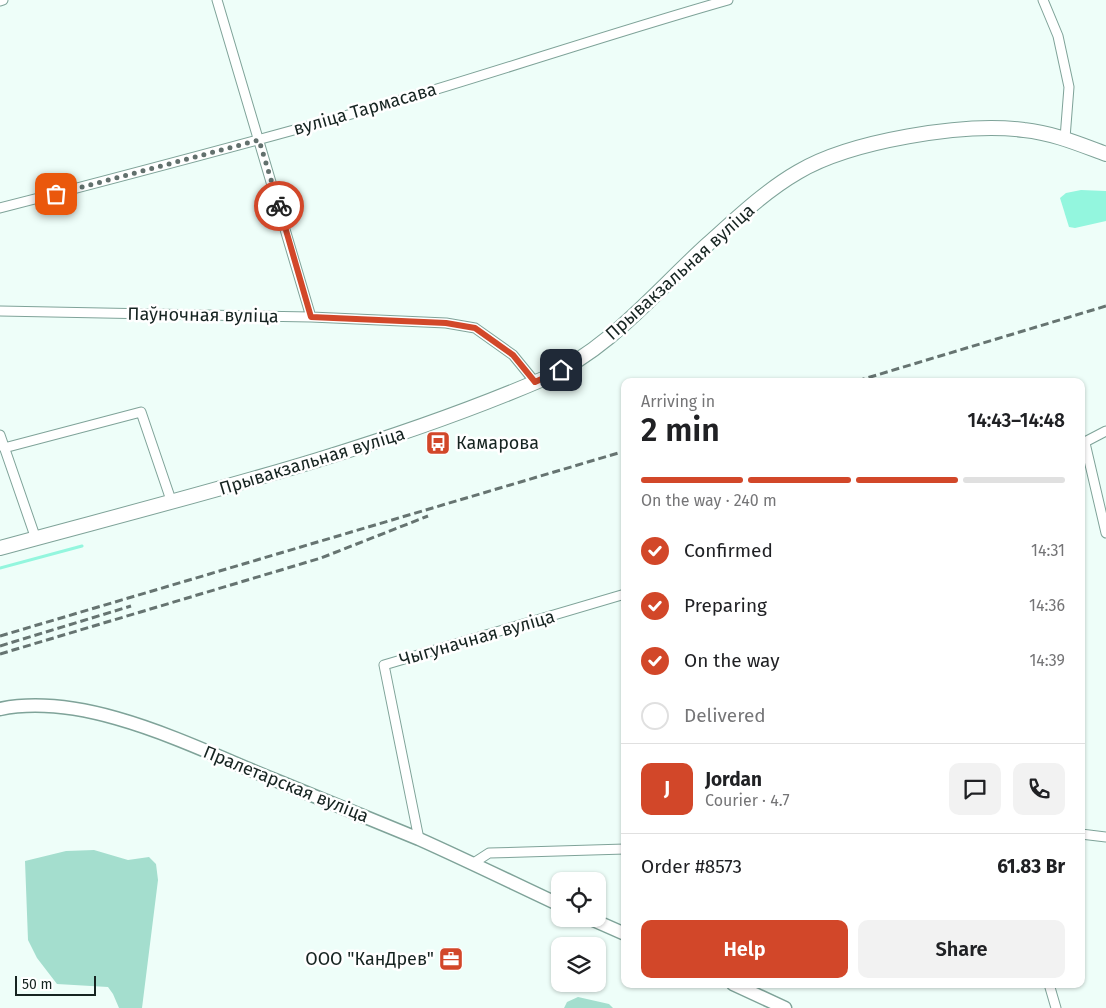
<!DOCTYPE html>
<meta charset="utf-8">
<style>
body{margin:0;font-family:"Fira Sans",sans-serif;background:#f2f2f2;color:#202124;height:100vh;display:flex;flex-direction:column;font-size:19px;white-space:nowrap}
*{box-sizing:border-box;margin:0}
p{font-size:16px;color:#757577}
.icon{flex:none;width:28px;height:28px;fill:none;stroke:currentColor;stroke-width:2;stroke-linecap:round;stroke-linejoin:round}
.map{position:relative;flex:1;overflow:hidden}
.details{position:absolute;left:621px;top:378px;width:464px;height:610px;display:flex;flex-direction:column;background:#fff;border-radius:10px;box-shadow:0 1px 4px #0004}
.details>*{flex:none}
.tools{position:absolute;left:551px;top:872px;display:grid;gap:10px}
.tools a{display:grid;place-items:center;width:55px;height:55px;border-radius:10px;background:#fff;box-shadow:0 1px 4px #0004;font-size:25px}
.scale{position:absolute;left:15px;bottom:12px;width:81px;box-sizing:border-box;padding-left:5px;border:2px solid #162421;border-top:0;font-size:14px;line-height:18px;white-space:nowrap;color:#162421;-webkit-text-stroke:4px #fff;paint-order:stroke}
.pin{position:absolute;display:grid;place-items:center;width:42px;height:42px;color:#fff;margin:-21px;border-radius:10px;box-shadow:0 2px 8px #0006}
.courier{position:absolute;display:grid;place-items:center;width:50px;height:50px;margin:-25px;border:4px solid #d24729;border-radius:50%;background:#fff;color:#222;box-shadow:0 1px 6px #0007}
.headline em{font-style:normal;font-weight:600}
.headline div{display:flex;flex-direction:column-reverse}
.headline{display:flex;align-items:center;justify-content:space-between;height:85px;padding:0 20px}
h1{font-size:32px;font-weight:600;line-height:38px}
.bar{display:grid;grid-template-columns:repeat(4,1fr);gap:8px 5px;align-content:center;height:60px;padding:0 20px}
.bar i{height:6px;border-radius:4px;background:#e0e0e0}
.bar .selected{background:#d24729}
.bar p{grid-column:span 4}
.line{display:flex;align-items:center;gap:12px;padding:0 20px;border-top:1px solid #e0e0e0}
.line div{flex:1}
.round{display:grid;place-items:center;flex:none;width:52px;height:52px;border-radius:10px;background:#f2f2f2}
ol{padding:0 20px;list-style:none}
li{display:flex;align-items:center;gap:15px;height:55px}
li p{margin-inline-start:auto}
li .icon{padding:5px;border-radius:50%;background:#d24729;color:#fff;stroke-width:4}
li:last-child{color:#757577}
li i{width:28px;height:28px;border:2px solid #e0e0e0;border-radius:50%}
.action{display:flex;gap:10px;margin-top:auto;padding:10px 20px}
.action a{flex:1;height:58px;border-radius:10px;background:#d24729;color:#fff;font-size:20px;font-weight:600;line-height:58px;text-align:center}
.action a+a{background:#f2f2f2;color:#202124}
.map>svg:first-child{display:block}
</style>
<div class="map">
<svg width="1106" height="1008" viewBox="0 0 1106 1008">
<rect width="100%" height="100%" fill="#eefef9"/>
<!-- green -->
<path fill="#a4dece" d="M94 850 128 860 149 857 156 864 158 880 142 1008H119L113 994 108 987 57 984 37 958 28 940 25 861 66 851Z
M578 997 609 1004 613 1008H564L567 1002Z"/>
<!-- water -->
<path fill="#93f6de" d="M1081 190 1106 191V221L1075 228 1069 227 1060 198 1066 193Z"/>
<g fill="none" stroke-linecap="round" stroke-linejoin="round">
<!-- stream -->
<path stroke="#93f6de" stroke-width="3" d="M0 568 82 546"/>
<defs>
<path id="minor" d="M217 0 311 317
M1043 0 1058 36 1069 87 1065 138
M0 1 3 0
M0 208C135 173 270 138 404 99 512 67 619 31 728 0
M0 311 311 317 446 323 475 328 513 355 535 382
M0 435 36 539
M1085 443 1106 533
M1081 444 1106 431
M4 448 141 412 172 503
M1081 834 1106 837
M419 839 384 665 625 594
M472 864 489 853 625 849
M1049 984 1056 1008"/>
<path id="secondary" d="M0 709C88 691 195 748 275 780 323 800 371 819 419 839 466 860 513 883 560 905
M591 919 625 934
M733 984 785 1008"/>
<path id="primary" d="M0 548C183 498 368 454 543 379 609 350 655 292 708 244 736 219 765 191 798 172 850 141 964 122 1024 130 1053 133 1079 144 1106 154"/>
</defs>
<!-- minor casing -->
<use href="#minor" stroke="#7fa399" stroke-width="11"/>
<!-- secondary casing -->
<use href="#secondary" stroke="#7fa399" stroke-width="15"/>
<!-- primary casing -->
<use href="#primary" stroke="#7fa399" stroke-width="16"/>
<!-- minor -->
<use href="#minor" stroke="#fff" stroke-width="9"/>
<!-- secondary -->
<use href="#secondary" stroke="#fff" stroke-width="12"/>
<!-- primary -->
<use href="#primary" stroke="#fff" stroke-width="14"/>
<!-- rail -->
<path stroke="#667471" stroke-width="3" stroke-dasharray="8 4" stroke-linecap="butt" d="M857 381 1106 306
M0 636 625 451
M0 646 131 606
M0 654 321 558 428 516"/>
</g>
<g fill="none" stroke-linecap="round" stroke-linejoin="round">
<!-- done -->
<path stroke="#62706d" stroke-width="5" stroke-dasharray="0 9" d="M56 194 259 140 279 206"/>
<!-- route -->
<path stroke="#d24729" stroke-width="6" d="M279 206 311 317 446 323 475 328 513 355 535 382 561 370"/>
</g>
<!-- icons -->
<defs>
<symbol id="bus-square" viewBox="-11 -11 22 22"><rect x="-9" y="-9" width="18" height="18" rx="4" fill="#d24729" stroke="#fff"/><path d="M-5-6H5V4H4V6H2V4H-2V6H-4V4H-5ZM-3.5-4V0h7V-4ZM-3.5 1.2v1.5H-2V1.2ZM2 1.2v1.5H3.5V1.2Z" fill="#fff"/></symbol>
<symbol id="office-square" viewBox="-11 -11 22 22"><rect x="-9" y="-9" width="18" height="18" rx="4" fill="#d24729" stroke="#fff"/><path d="M-6-3h4V-5.5h4V-3h4V5H-6ZM-1-4.5V-3h2v-1.5ZM-6 0V1H6V0Z" fill="#fff"/></symbol>
</defs>
<g fill-rule="evenodd">
<use href="#bus-square" x="424" y="429" width="28" height="28"/>
<use href="#office-square" x="437" y="945" width="28" height="28"/>
</g>
<g text-anchor="middle" dominant-baseline="central" stroke-width="5" stroke-linejoin="round" paint-order="stroke">
<!-- street labels -->
<g font-size="18" fill="#162421" stroke="#fff">
<text transform="translate(365 109) rotate(-16)">вуліца Тармасава</text>
<text transform="translate(680 272) rotate(-42)">Прывакзальная вуліца</text>
<text transform="translate(203 315) rotate(1)">Паўночная вуліца</text>
<text transform="translate(312 461) rotate(-17)">Прывакзальная вуліца</text>
<text transform="translate(477 638) rotate(-16)">Чыгуначная вуліца</text>
<text transform="translate(286 784) rotate(22)">Пралетарская вуліца</text>
</g>
<!-- poi labels -->
<g font-size="18" fill="#162421" stroke="#fff" text-anchor="start">
<text x="456" y="443">Камарова</text>
<text x="434" y="959" text-anchor="end">ООО "КанДрев"</text>
</g>
</g>
</svg>
<div class="tools">
<a><svg class="icon" aria-label="locate" viewBox="0 0 24 24"><circle cx="12" cy="12" r="6"/><path d="M12 2v4M12 18v4M2 12h4M18 12h4"/></svg></a>
<a><svg class="icon" aria-label="layers" viewBox="0 0 24 24"><path d="M12 4l9 5-9 5-9-5zM3 14l9 5 9-5"/></svg></a>
</div>
<div class="scale">50 m</div>
<div class="pin" style="left:56px;top:194px;background:#ea580c"><svg class="icon" aria-label="bag" viewBox="0 0 24 24"><path d="M5 8h14l-1 12H6zM9 8a3 3 0 0 1 6 0"/></svg></div>
<div class="pin" style="left:561px;top:370px;background:#1f2937"><svg class="icon" aria-label="home" viewBox="0 0 24 24"><path d="M3 11l9-7 9 7M6 9v11h12V9"/></svg></div>
<div class="courier" style="left:279px;top:206px"><svg class="icon" aria-label="bike" viewBox="0 0 24 24"><circle cx="6" cy="16" r="4"/><circle cx="18" cy="16" r="4"/><path d="M6 16l4-8h5l3 8M10 8l3 8H6M13 5h3"/></svg></div>
<section class="details">
<div class="headline"><div><h1>2 min</h1><p>Arriving in</p></div><em>14:43–14:48</em></div>
<div class="bar"><i class="selected"></i><i class="selected"></i><i class="selected"></i><i></i><p>On the way · 240 m</p></div>
<ol>
<li><svg class="icon" aria-label="check" viewBox="0 0 24 24"><path d="M5 12l5 5 9-10"/></svg>Confirmed<p>14:31</p></li>
<li><svg class="icon" aria-label="check" viewBox="0 0 24 24"><path d="M5 12l5 5 9-10"/></svg>Preparing<p>14:36</p></li>
<li><svg class="icon" aria-label="check" viewBox="0 0 24 24"><path d="M5 12l5 5 9-10"/></svg>On the way<p>14:39</p></li>
<li><i></i>Delivered</li>
</ol>
<div class="line" style="height:90px"><b class="round" style="background:#d24729;color:#fff">J</b><div><b>Jordan</b><p>Courier · 4.7</p></div><a class="round"><svg class="icon" aria-label="chat" viewBox="0 0 24 24"><path d="M4 5h16v11H9l-5 4z"/></svg></a><a class="round"><svg class="icon" aria-label="phone" viewBox="0 0 24 24"><path d="M5 4h4l2 5-3 2q2 4 5 5l2-3 5 2v4C11 20 4 13 5 4z"/></svg></a></div>
<div class="line" style="height:65px"><div>Order #8573</div><b>61.83 Br</b></div>
<div class="action"><a>Help</a><a>Share</a></div>
</section>
</div>
